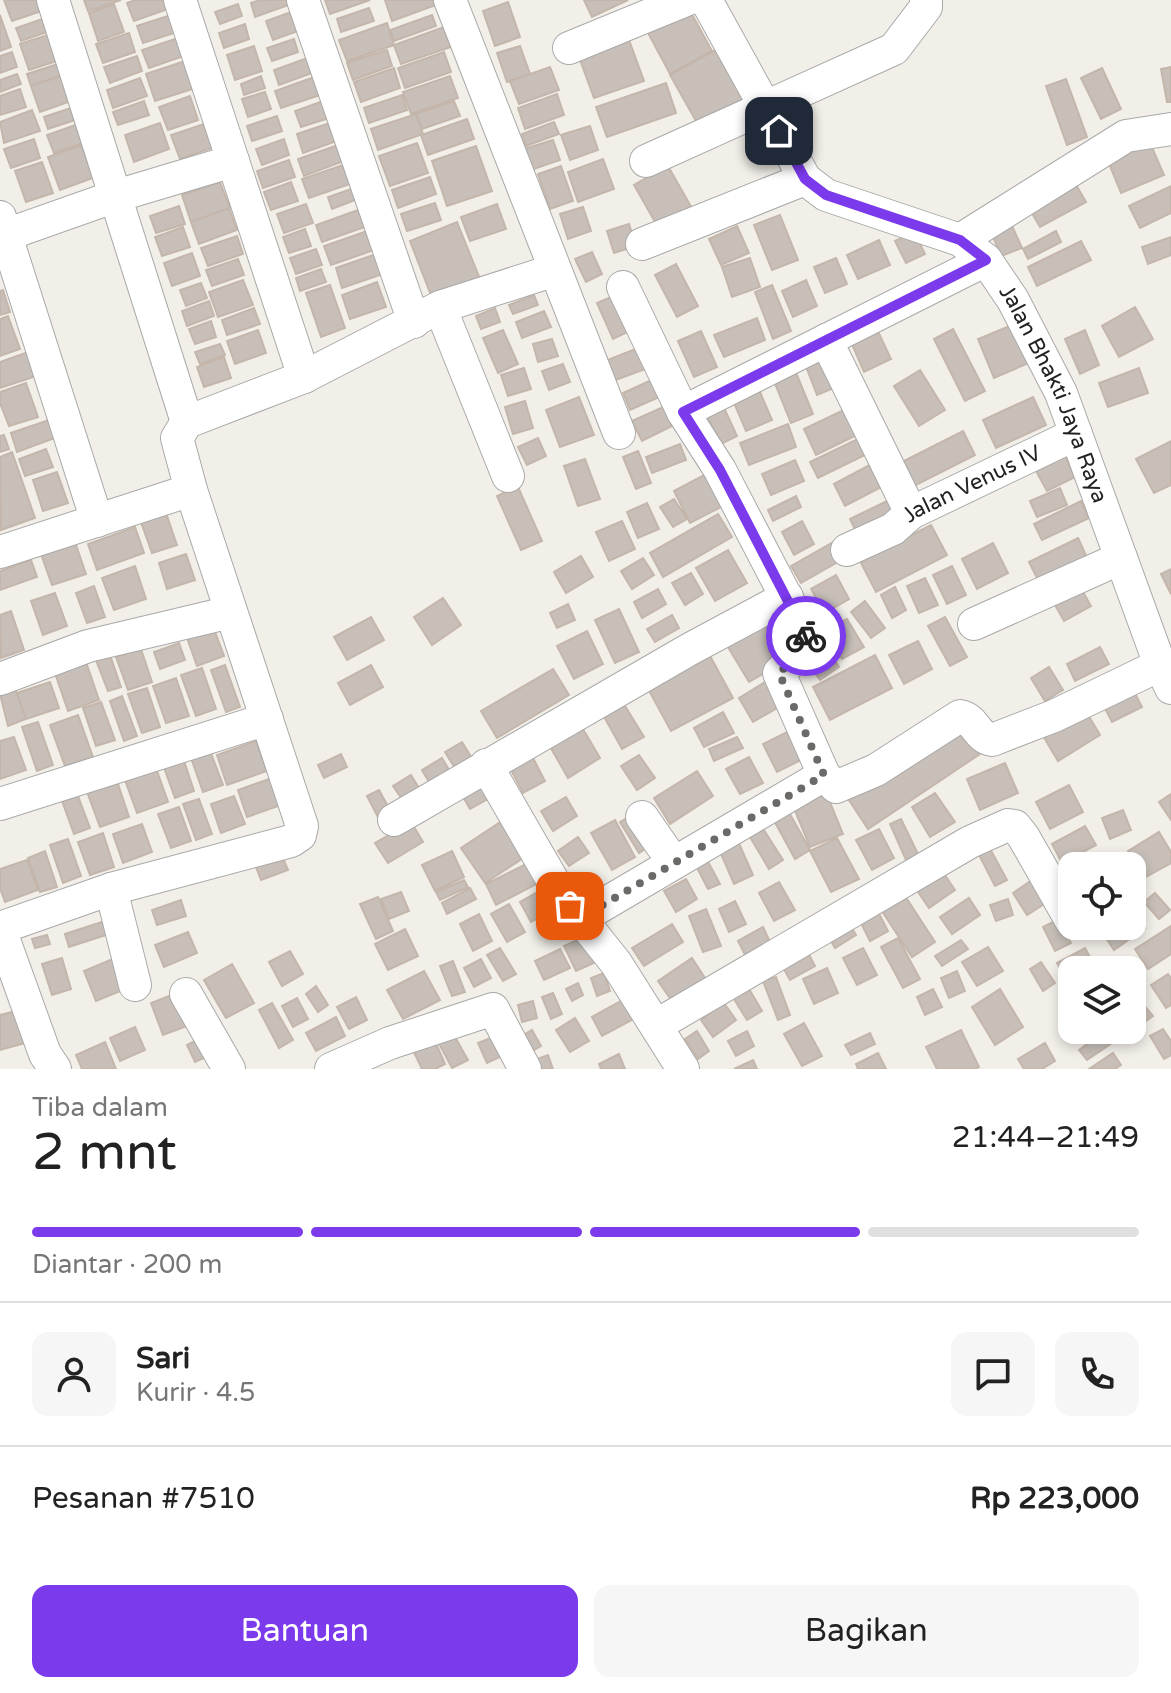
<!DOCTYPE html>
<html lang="id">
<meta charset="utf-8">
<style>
body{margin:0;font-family:"Varela Round",sans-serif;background:#f6f6f6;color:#222;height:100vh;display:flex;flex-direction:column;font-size:30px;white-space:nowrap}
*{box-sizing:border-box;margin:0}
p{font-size:26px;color:#767676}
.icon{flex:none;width:44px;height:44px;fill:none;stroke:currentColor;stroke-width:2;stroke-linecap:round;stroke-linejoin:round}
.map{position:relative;height:1069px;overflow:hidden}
.side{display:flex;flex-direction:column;background:#fff;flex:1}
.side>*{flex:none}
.controls{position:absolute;left:1058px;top:852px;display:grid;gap:16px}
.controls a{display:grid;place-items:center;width:88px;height:88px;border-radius:16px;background:#fff;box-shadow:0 4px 12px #0003;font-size:40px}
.pin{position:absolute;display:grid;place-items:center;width:68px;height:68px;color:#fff;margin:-34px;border-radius:16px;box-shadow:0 4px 12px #0006}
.courier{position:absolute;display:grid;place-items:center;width:80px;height:80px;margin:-40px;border:6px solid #7c3aed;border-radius:50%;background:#fff;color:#222;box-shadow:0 2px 10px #0007}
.overview em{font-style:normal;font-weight:600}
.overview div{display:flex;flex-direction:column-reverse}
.overview{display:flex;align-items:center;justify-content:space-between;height:136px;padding:0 32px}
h1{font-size:52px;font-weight:600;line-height:60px}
.bar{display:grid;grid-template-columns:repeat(4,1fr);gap:12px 8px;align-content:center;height:96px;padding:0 32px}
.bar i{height:10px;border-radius:6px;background:#e0e0e0}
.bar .current{background:#7c3aed}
.bar p{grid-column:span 4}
.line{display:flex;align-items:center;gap:20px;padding:0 32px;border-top:2px solid #e0e0e0}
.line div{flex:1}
.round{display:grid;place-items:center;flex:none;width:84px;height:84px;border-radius:16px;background:#f6f6f6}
.cta{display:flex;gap:16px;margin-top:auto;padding:16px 32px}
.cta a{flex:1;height:92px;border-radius:16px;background:#7c3aed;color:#fff;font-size:32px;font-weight:600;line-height:92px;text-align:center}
.cta a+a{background:#f6f6f6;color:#222}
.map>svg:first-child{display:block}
</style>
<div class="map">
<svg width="1171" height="1069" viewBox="0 0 1171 1069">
<rect width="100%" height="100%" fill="#f2efe9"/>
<!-- building -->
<path fill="#c7bfb8" stroke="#c4b6ab" stroke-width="2" d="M4 0H41L45 10 12 21Z
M84 0H121L88 11Z
M135 0H168L171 8 134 21 127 3Z
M260 0H296L297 2 255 17 251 3Z
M325 0H370L330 14Z
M385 0H434L436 5 392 21Z
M584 0H628L592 17Z
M508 2 520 37 495 46 483 11Z
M114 4 124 32 98 41 89 13Z
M238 4 242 16 220 24 215 12Z
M302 8 309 27 273 40 266 21Z
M369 8 374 21 341 32 337 19Z
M689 9 712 51 670 74 647 31Z
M174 14 180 31 143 43 137 26Z
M0 15 11 47 0 51Z
M432 15 436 26 394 41 390 30Z
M51 16 56 29 21 41 16 28Z
M387 23 394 45 347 61 339 40Z
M245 24 249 39 224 48 219 33Z
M444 27 451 47 401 64 394 45Z
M57 32 66 58 29 70 20 44Z
M129 33 135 52 103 63 96 44Z
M178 38 184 56 149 68 142 50Z
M294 39 298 52 272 61 267 48Z
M629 40 644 81 594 98 579 57Z
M254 46 262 71 235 80 227 55Z
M520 46 530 74 507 82 497 53Z
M719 48 750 103 701 130 670 75Z
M387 50 392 66 353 80 347 63Z
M12 52 17 67 0 73V56Z
M444 52 451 72 405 88 398 68Z
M137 56 142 71 110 83 104 67Z
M310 57 315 72 279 85 274 70Z
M185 61 195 88 155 101 146 74Z
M61 63 65 74 31 86 27 74Z
M550 67 559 90 519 104 510 81Z
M1171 67V102H1167L1161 69Z
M394 68 400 88 361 102 354 82Z
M1102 68 1121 109 1101 119 1081 78Z
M69 73 77 99 40 112 31 86Z
M17 74 21 84 0 92V80Z
M261 76 265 88 244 95 241 84Z
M317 76 323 94 281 108 275 91Z
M450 76 458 98 411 114 403 92Z
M140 78 147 96 113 108 107 90Z
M1066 79 1087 137 1067 145 1046 86Z
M666 83 676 113 607 137 596 107Z
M20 89 26 107 0 115V96Z
M265 92 271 109 248 117 242 99Z
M557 94 564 115 525 129 518 108Z
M402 95 407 110 369 123 364 108Z
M190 96 198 120 168 130 159 107Z
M326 100 332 117 301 127 295 111Z
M144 101 149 115 118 125 113 112Z
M454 101 460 116 422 129 416 114Z
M77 106 81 118 48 129 44 117Z
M32 110 40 131 4 143 0 122Z
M416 114 423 134 378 150 371 129Z
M277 116 282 131 252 141 247 126Z
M467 119 474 139 428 155 421 135Z
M554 122 559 134 526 146 522 134Z
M160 123 169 149 134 162 125 135Z
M330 123 337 141 303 153 297 134Z
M78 124 84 143 54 153 47 135Z
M204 124 212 148 180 159 171 135Z
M590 126 598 150 570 160 561 135Z
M34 139 40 158 11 168 4 149Z
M284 139 289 155 262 165 256 149Z
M553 140 560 160 531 170 524 149Z
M417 143 428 173 390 186 379 156Z
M1150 143 1164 175 1121 193 1108 161Z
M81 145 93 178 60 190 48 157Z
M338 145 344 161 304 176 298 159Z
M476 146 492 191 447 206 432 161Z
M603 159 614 189 578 202 568 172Z
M289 160 295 177 263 188 257 171Z
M42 162 53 193 26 202 15 171Z
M343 165 350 184 309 198 302 179Z
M561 166 573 201 550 209 538 174Z
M668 166 693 210 659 229 634 185Z
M430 177 436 194 398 208 392 190Z
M220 182 230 208 191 222 182 195Z
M291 182 298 201 271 210 264 192Z
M1075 183 1086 202 1040 227 1029 208Z
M1171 186V213L1140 228 1129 206Z
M354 188 358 199 332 209 328 197Z
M435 203 441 220 407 231 401 214Z
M306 204 313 223 284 233 277 214Z
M497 204 506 229 470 241 461 217Z
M179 206 185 224 156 233 150 216Z
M583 207 591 231 568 239 560 214Z
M229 208 237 230 199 244 191 222Z
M358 210 365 227 322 242 316 225Z
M780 215 798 260 772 270 754 225Z
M1009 219 1022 248 1001 256 989 227Z
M457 222 482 284 434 303 410 241Z
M629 224 636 246 614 253 607 231Z
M737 226 749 253 721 265 709 239Z
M183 227 190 247 162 256 155 237Z
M305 229 311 246 289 253 283 237Z
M367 231 374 250 331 265 324 246Z
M1056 231 1061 242 1028 259 1023 249Z
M914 232 925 254 906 263 895 241Z
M237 236 243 254 208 266 201 248Z
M1171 237V255L1148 264 1142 247Z
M879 240 890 265 858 279 847 255Z
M1081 241 1091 260 1037 286 1028 267Z
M316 249 322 265 296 274 290 258Z
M592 252 602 274 586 282 575 259Z
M192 253 200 276 172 286 164 263Z
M379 253 386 273 342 288 336 268Z
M750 258 760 287 732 297 722 267Z
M836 258 847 284 825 293 814 267Z
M238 259 244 275 212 286 206 270Z
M676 264 698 306 677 317 655 275Z
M321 269 326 282 300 291 296 278Z
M243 280 253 305 218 317 209 292Z
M806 280 817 306 793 317 782 291Z
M377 282 386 307 350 319 342 295Z
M201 283 207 298 186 306 180 290Z
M330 285 345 328 321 337 306 293Z
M772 285 791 331 773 339 755 292Z
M3 290 10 312 0 315V291Z
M620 293 636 328 613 339 597 303Z
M534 295 538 305 513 314 509 305Z
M209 301 214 316 187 326 182 311Z
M1135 307 1153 339 1119 357 1102 326Z
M254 308 260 324 227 335 222 320Z
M495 308 500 322 481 329 476 316Z
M544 311 551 327 522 338 516 322Z
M8 316 20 349 0 356V319Z
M757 318 765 340 724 357 714 335Z
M211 321 216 337 195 344 189 329Z
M874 323 891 359 864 372 848 335Z
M1017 323 1033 361 994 378 978 339Z
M953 329 985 391 965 401 934 339Z
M258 330 266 353 235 364 227 341Z
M503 330 518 364 498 373 483 338Z
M1085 330 1099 365 1080 374 1065 339Z
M701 331 717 367 694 377 678 341Z
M552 339 558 356 538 362 533 344Z
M220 344 225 355 200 364 195 352Z
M643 346 651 367 613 381 605 361Z
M825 348 839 386 817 395 802 356Z
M31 351 39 375 0 388V362Z
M224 357 231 378 204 387 197 367Z
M792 363 813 414 791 423 770 371Z
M563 364 570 382 549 390 542 371Z
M524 368 531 389 508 396 501 375Z
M1139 368 1148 393 1108 407 1099 383Z
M920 370 945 410 919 426 894 386Z
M658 377 666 394 630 410 623 393Z
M754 378 772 420 746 431 729 391Z
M26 383 38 417 9 426 0 403V392Z
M579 397 594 435 560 447 546 410Z
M719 397 737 436 721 444 702 405Z
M1033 397 1046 425 996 448 983 420Z
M525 401 533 428 513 434 505 407Z
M852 406 865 431 816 455 804 429Z
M663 407 672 426 642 441 632 421Z
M49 420 55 438 17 452 11 433Z
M788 424 796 447 749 465 740 443Z
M963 431 975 455 910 488 898 464Z
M4 435 9 449 0 452V436Z
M866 435 873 451 818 478 810 462Z
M538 438 546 456 527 465 518 447Z
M1171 441V485L1154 493 1136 459Z
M680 444 686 460 652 473 646 457Z
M46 449 53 467 25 476 19 459Z
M638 451 651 483 636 489 623 457Z
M12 452 35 518 1 530 0 457Z
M1065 456 1075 477 1047 491 1036 471Z
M585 459 600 499 578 506 564 466Z
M795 460 804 481 771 495 762 474Z
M875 462 887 484 845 506 834 484Z
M57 472 68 503 43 511 33 480Z
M706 474 723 506 690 523 674 491Z
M518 487 542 541 521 550 497 496Z
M1060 488 1067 505 1037 517 1030 501Z
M796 496 801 507 773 521 768 510Z
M674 499 687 519 673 527 660 507Z
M891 499 899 516 858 536 850 519Z
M1081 501 1089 518 1042 540 1034 524Z
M647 503 659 529 638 538 627 512Z
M166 513 177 545 152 553 141 522Z
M718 514 732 537 663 577 650 553Z
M622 521 635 549 609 561 596 532Z
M802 521 814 544 794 555 782 532Z
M931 525 947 555 876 592 860 561Z
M135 527 144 553 97 570 88 544Z
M1078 538 1089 562 1041 586 1029 562Z
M74 539 86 574 52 585 40 551Z
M835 541 845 558 801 583 791 566Z
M993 543 1008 573 977 589 962 559Z
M728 550 747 583 715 601 696 568Z
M186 554 195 580 167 589 159 563Z
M581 556 593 577 566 593 554 572Z
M643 558 654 575 632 589 621 571Z
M31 560 37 577 0 590V571Z
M135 566 146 599 114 610 102 578Z
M952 566 966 595 947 604 933 575Z
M1171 569V594L1161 574Z
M691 573 703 594 685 605 672 583Z
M836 575 849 599 825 613 811 589Z
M925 578 938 605 919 613 907 586Z
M1078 583 1091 606 1064 621 1051 598Z
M94 586 105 617 87 623 76 593Z
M895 587 906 610 892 618 881 595Z
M658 589 666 604 642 618 634 602Z
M55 593 67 626 43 635 31 601Z
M443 598 461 625 432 645 414 617Z
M865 601 885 628 871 638 851 612Z
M568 604 575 620 557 628 550 613Z
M619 609 639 652 615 663 595 620Z
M11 611 24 650 1 658 0 615Z
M672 615 679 628 655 642 647 629Z
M371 617 384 640 347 660 334 637Z
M945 617 967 657 950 666 928 626Z
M847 619 864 647 842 659 826 632Z
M769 623 790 658 749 682 728 647Z
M214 629 224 656 197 666 187 638Z
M587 631 603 664 574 679 557 646Z
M918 641 932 669 904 684 889 655Z
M179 643 185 660 160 669 154 652Z
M825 646 839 667 820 680 805 660Z
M1100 647 1109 664 1075 681 1067 664Z
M141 649 152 682 128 690 116 657Z
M709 654 733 698 671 731 647 687Z
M110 655 121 687 108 691 96 660Z
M875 655 892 688 830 720 813 687Z
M85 659 99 700 68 711 54 670Z
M225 665 240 707 226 712 211 670Z
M371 665 383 687 350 705 338 683Z
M1049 667 1063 690 1045 701 1031 678Z
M202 668 216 709 196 716 181 675Z
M553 669 569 695 497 738 481 711Z
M176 678 189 716 166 723 153 686Z
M50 682 59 708 26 719 17 693Z
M765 682 779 707 753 722 739 698Z
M1130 684 1142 707 1112 722 1100 699Z
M147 688 160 727 142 733 128 694Z
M15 689 26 719 8 726 0 694Z
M122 696 137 736 124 741 110 701Z
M622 701 644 737 622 749 602 713Z
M101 702 115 740 96 746 83 708Z
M1084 708 1100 735 1058 761 1042 734Z
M723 712 734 733 704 747 694 728Z
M78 715 93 757 65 766 50 725Z
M38 722 53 765 37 771 22 727Z
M959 722 980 754 868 829 847 797Z
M580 724 600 758 568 778 548 743Z
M789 731 803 759 777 772 763 744Z
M14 737 26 770 0 779V741Z
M737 737 743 748 714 761 709 749Z
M256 741 267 771 227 785 217 755Z
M462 742 478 768 461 778 445 752Z
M209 748 223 785 203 792 190 755Z
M341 754 347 767 324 778 318 765Z
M182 755 194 791 175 798 162 762Z
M639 755 655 778 637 790 621 766Z
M532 756 545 781 523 793 510 768Z
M749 757 763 783 740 794 726 769Z
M442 758 455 780 435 792 422 770Z
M1005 763 1018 793 980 810 967 779Z
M156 768 168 802 137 813 125 780Z
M697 771 713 796 670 824 654 798Z
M411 775 425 798 409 809 393 786Z
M484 776 495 795 470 809 459 790Z
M275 777 284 804 247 817 238 790Z
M116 778 129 817 100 827 86 789Z
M1069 785 1083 812 1050 829 1036 802Z
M824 788 843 834 810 847 791 801Z
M379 790 391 812 379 819 367 796Z
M935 793 955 822 930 837 912 807Z
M1171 794V820L1159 802Z
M78 796 90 828 74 834 62 801Z
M234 796 245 824 221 833 211 804Z
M566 797 577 816 553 831 541 811Z
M199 799 212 834 196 840 183 804Z
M179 807 191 841 171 848 158 814Z
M786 807 810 850 795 859 771 815Z
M1123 810 1131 830 1110 839 1102 818Z
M636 813 654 843 639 853 620 822Z
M505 819 528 855 485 883 461 848Z
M901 819 918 854 906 860 890 824Z
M615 820 635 857 612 870 591 833Z
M411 822 423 842 388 863 375 843Z
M142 824 152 852 123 863 113 834Z
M760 824 783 860 769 869 747 832Z
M1085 826 1096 845 1062 863 1052 844Z
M879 829 894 858 872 870 856 840Z
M1159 832 1171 852V863L1144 878 1128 851Z
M103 833 114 867 90 875 78 842Z
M578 837 589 853 569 866 558 851Z
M837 838 859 879 831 892 810 851Z
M68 839 81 876 63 883 50 845Z
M737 839 753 875 734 884 718 847Z
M988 845 1007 880 995 886 977 851Z
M279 849 288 870 261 880 253 859Z
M45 851 57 887 40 892 28 858Z
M452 851 464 877 435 891 422 865Z
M1112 854 1118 866H1100L1098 861Z
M705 856 720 884 708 889 694 862Z
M536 859 546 879 496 905 486 884Z
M27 860 38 890 5 902 0 888V869Z
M940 868 955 890 929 908 914 886Z
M1038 876 1052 899 1027 915 1013 893Z
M686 879 697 899 676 912 664 891Z
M464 880 468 887 440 900 436 892Z
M779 882 795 910 774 921 759 893Z
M554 883 565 904 531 922 520 902Z
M470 888 476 899 447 914 442 903Z
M401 892 409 911 389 919 381 899Z
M903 893 935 942 912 957 880 908Z
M1155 893 1170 910 1159 919 1144 902Z
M378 897 393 931 376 939 360 904Z
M969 898 980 915 952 934 940 917Z
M1008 899 1013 915 996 921 990 905Z
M181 900 186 916 157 925 152 910Z
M735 901 746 924 729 932 719 909Z
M873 902 888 931 870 941 855 911Z
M509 904 525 932 507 942 491 914Z
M706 909 721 946 703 952 689 916Z
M1134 913 1145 928 1114 950 1104 935 1116 926H1132Z
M479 914 492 941 473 951 460 924Z
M846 919 856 935 835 948 826 932Z
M1059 919 1071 943 1055 951 1043 927Z
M108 920 112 933 69 947 65 934Z
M672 924 683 942 644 966 632 948Z
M1171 926V954L1148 969 1135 949Z
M763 927 770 942 745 955 738 941Z
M405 929 418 956 388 970 375 944Z
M188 932 197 953 164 967 155 945Z
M47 935 50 944 35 948 32 939Z
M584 937 596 962 576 971 564 946Z
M898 938 920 979 903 988 881 947Z
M961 940 968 949 942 966 935 956Z
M803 943 815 966 790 980 777 957Z
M988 947 1003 971 977 986 962 962Z
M500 948 516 974 503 981 487 955Z
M863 948 877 975 857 985 843 958Z
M1085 948 1096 968 1072 970V981L1068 983 1057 963Z
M560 949 570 968 544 980 535 961Z
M290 951 303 974 282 986 269 962Z
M62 958 71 989 52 995 42 964Z
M115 958 128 988 96 1001 84 971Z
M692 958 705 978 672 1001 658 981Z
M481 959 491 978 474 987 464 968Z
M453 961 465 992 452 996 440 966Z
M1041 962 1055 983 1043 991 1030 969Z
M232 964 254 1003 226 1018 204 980Z
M827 968 838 993 814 1004 803 979Z
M424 971 440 1000 403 1019 387 990Z
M957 971 965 991 949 998 941 978Z
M604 973 610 991 597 996 591 978Z
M1168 974 1171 978V1005L1166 1008 1151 985Z
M742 977 762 1011 747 1020 726 986Z
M776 977 790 1015 778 1020 763 981Z
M578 983 583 995 572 1001 566 989Z
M316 986 328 1005 318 1012 306 994Z
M933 989 942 1007 925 1015 917 997Z
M1000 989 1023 1027 995 1045 972 1007Z
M553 993 562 1014 551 1019 542 997Z
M174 994 187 1026 163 1035 151 1003Z
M356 997 367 1020 349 1029 337 1007Z
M628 997 639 1016 602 1036 592 1017Z
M297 998 308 1019 293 1027 282 1006Z
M533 1001 537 1018 522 1022 518 1005Z
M272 1003 293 1040 279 1048 259 1010Z
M724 1003 736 1020 713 1037 701 1020Z
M1142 1003 1153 1016 1126 1035 1122 1030H1132V1010Z
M16 1011 25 1043 0 1050V1015Z
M336 1017 345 1036 316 1051 306 1033Z
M575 1018 589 1041 570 1052 556 1030Z
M804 1023 822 1056 802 1066 784 1034Z
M135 1027 145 1050 120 1061 110 1038Z
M1163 1029 1171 1041V1055L1164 1059 1150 1036Z
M451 1030 468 1060 452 1068 436 1038Z
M532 1030 541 1046 529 1053 520 1037Z
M961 1030 979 1067 974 1069H937L926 1047Z
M697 1031 709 1051 698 1059 685 1039Z
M747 1031 754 1046 736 1056 728 1041Z
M431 1032 445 1064 435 1069H422L409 1042Z
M1104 1032 1112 1043 1087 1060 1079 1050Z
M870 1033 875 1044 851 1055 845 1045Z
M207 1035 215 1053 195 1062 187 1045Z
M493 1037 502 1056 487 1063 478 1043Z
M105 1042 116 1069H82L76 1055Z
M1045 1043 1055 1061 1042 1069H1024L1018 1059Z
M878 1053 886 1069H858L856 1064Z
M1113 1053 1121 1065 1115 1069H1089Z
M619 1054 625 1069H601L599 1064Z
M548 1055 553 1069H540L537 1059Z
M753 1060 757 1069H734Z"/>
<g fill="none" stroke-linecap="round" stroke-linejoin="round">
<defs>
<g id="minor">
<path d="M53 0 187 422"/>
<path d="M180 0 304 377"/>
<path d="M303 0 414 322"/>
<path d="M450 0 619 433"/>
<path id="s1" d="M706 0 805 179 826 195 960 240 986 260 1013 300 1061 393 1160 665 1171 688"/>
<path d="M569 48 686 0"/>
<path d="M646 161 894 49 926 7V0"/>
<path d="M0 217 97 521"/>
<path d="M0 237 116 196 233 161"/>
<path d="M960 240 1126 136 1171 129"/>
<path d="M642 244 805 179"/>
<path d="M623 287 683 412 720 470 808 639 807 646 779 673 824 775 836 787 876 770 960 716C975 718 977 738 992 740L1054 716 1160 665"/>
<path d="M440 307 508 476"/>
<path d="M826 340 911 513"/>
<path d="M683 412 986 260"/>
<path id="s2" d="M847 550 893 529 911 513 1076 434"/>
<path d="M0 552 191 490"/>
<path d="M974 624 1121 558"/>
<path d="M0 679 88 646 231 612"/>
<path d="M486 765 560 893 616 963 683 1069"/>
<path d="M0 804 267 719"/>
<path d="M642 817 674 863"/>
<path d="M394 820 690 649 787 597"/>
<path d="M111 889 135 985"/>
<path d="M579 919 824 775"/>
<path d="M0 928 111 889 291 841 300 835 302 826 191 490 177 438 187 422 304 377 440 307 555 270"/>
<path d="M0 929 45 1054 55 1069"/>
<path d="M186 994 229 1069"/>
<path d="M657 1025 970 842 1008 825 1015 826 1023 836 1072 922"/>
<path d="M331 1069 390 1043 493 1009 525 1069"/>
</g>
</defs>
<!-- minor casing -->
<use href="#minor" stroke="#a9a9a9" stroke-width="34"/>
<!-- minor -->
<use href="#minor" stroke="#fff" stroke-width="32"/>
</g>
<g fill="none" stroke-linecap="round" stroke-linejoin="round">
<!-- done -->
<path stroke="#6b6a68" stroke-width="8" stroke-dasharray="0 14.4" d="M570 906 579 919 824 775 779 673 807 646 806 636"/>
<!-- route -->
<path stroke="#7c3aed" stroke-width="10" d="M779 131 805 179 826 195 960 240 986 260 683 412 720 470 806 636"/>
</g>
<g text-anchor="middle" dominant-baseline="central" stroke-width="6" stroke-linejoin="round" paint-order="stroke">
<!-- street labels -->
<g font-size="22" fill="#222" stroke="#fff">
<text stroke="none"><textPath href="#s1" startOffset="556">Jalan Bhakti Jaya Raya</textPath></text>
<text stroke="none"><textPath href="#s2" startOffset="142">Jalan Venus IV</textPath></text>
</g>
</g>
</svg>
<div class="controls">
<a><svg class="icon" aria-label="locate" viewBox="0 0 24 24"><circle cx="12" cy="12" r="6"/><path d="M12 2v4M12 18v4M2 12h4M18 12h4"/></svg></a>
<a><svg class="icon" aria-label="layers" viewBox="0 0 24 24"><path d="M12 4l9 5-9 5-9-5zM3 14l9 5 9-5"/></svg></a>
</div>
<div class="pin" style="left:570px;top:906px;background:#ea580c"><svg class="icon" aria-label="bag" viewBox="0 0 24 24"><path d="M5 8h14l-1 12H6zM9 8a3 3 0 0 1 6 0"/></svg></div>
<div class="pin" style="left:779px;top:131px;background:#1f2937"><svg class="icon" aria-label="home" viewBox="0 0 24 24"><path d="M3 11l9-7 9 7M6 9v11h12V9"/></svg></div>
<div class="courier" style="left:806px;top:636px"><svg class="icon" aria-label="bike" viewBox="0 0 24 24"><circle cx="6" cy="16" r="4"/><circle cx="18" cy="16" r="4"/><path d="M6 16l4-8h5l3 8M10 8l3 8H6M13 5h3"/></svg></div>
</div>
<section class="side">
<div class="overview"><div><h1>2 mnt</h1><p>Tiba dalam</p></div><em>21:44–21:49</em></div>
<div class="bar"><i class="current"></i><i class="current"></i><i class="current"></i><i></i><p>Diantar · 200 m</p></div>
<div class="line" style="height:144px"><a class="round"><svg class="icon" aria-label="person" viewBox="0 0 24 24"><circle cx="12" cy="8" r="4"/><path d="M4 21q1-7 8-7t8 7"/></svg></a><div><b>Sari</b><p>Kurir · 4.5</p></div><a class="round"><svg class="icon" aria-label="chat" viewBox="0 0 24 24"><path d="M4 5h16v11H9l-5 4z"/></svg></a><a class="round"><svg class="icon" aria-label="phone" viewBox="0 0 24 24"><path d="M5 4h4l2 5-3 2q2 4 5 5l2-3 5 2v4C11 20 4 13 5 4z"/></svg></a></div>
<div class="line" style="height:104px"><div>Pesanan #7510</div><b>Rp 223,000</b></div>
<div class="cta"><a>Bantuan</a><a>Bagikan</a></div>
</section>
